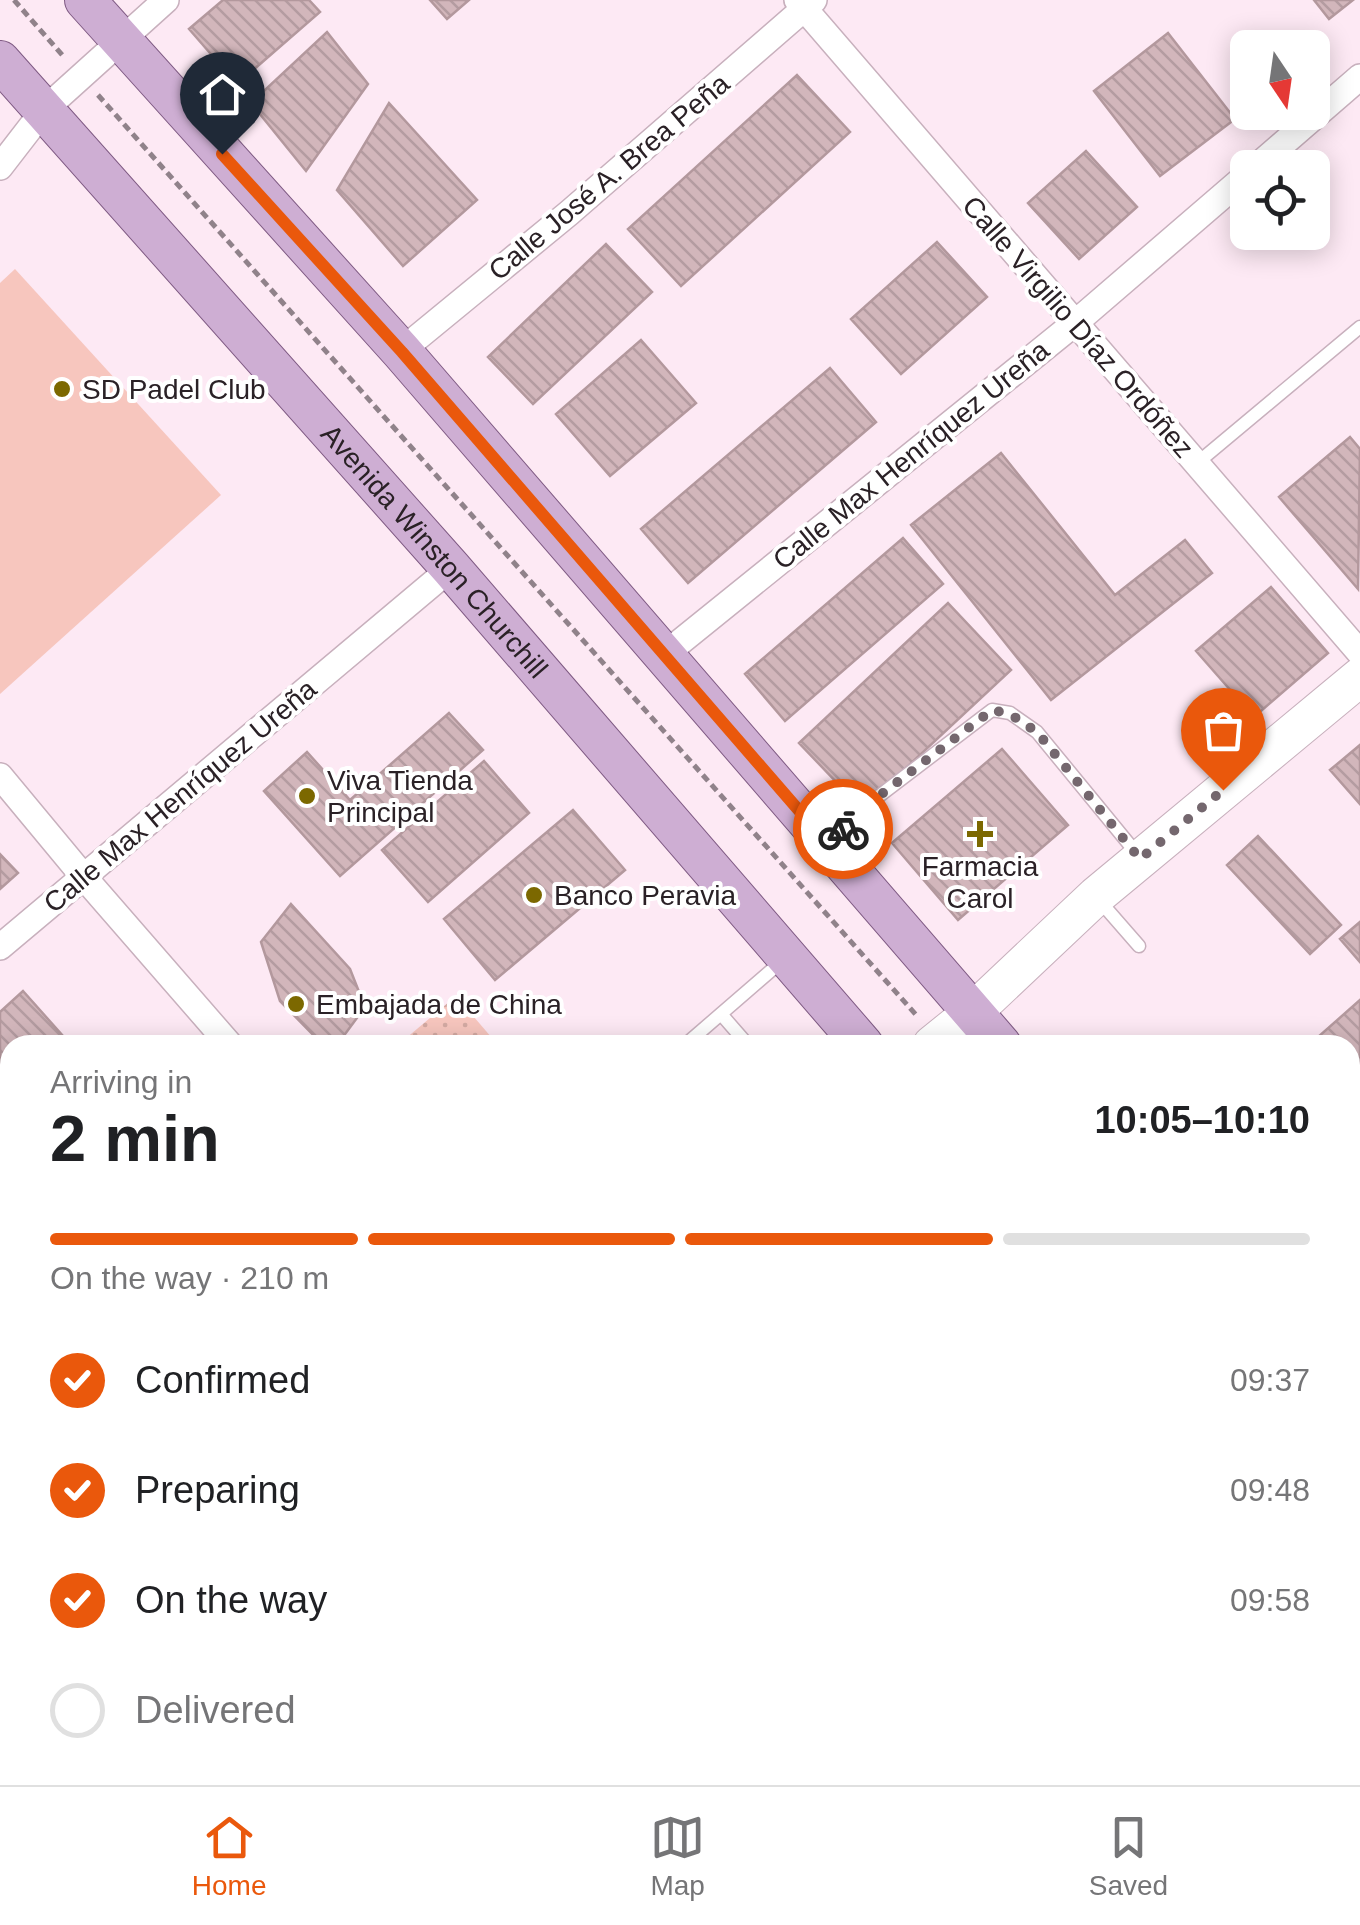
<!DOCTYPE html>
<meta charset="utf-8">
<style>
body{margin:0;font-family:Helvetica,sans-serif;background:#f2f2f2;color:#202124;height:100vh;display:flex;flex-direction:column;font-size:38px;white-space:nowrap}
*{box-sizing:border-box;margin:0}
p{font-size:32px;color:#757577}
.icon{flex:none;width:55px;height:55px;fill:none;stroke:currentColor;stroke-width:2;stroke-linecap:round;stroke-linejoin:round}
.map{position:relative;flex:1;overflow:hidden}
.side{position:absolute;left:0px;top:1035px;width:1360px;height:750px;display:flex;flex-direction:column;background:#fff;border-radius:30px 30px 0 0;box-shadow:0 5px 25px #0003}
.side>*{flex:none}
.needle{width:65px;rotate:167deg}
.fabs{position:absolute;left:1230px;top:30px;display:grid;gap:20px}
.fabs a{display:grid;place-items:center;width:100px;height:100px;border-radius:15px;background:#fff;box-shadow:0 5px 25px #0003;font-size:50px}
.pin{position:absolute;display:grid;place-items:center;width:85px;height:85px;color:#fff;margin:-102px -42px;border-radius:50% 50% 50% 0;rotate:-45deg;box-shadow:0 0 10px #0007}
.pin .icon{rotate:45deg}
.courier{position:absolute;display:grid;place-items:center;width:100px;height:100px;margin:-50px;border:8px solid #ea580c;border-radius:50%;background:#fff;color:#222;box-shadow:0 2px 12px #0007}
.headline em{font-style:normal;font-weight:800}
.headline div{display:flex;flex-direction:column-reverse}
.headline{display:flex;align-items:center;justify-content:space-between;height:170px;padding:0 50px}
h1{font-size:65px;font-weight:800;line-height:75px}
.bar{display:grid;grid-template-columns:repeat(4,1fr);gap:15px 10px;align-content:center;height:120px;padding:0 50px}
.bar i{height:12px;border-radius:8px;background:#e0e0e0}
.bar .active{background:#ea580c}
.bar p{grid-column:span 4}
ol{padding:0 50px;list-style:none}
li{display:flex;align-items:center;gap:30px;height:110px}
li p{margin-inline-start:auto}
li .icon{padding:10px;border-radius:50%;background:#ea580c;color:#fff;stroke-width:4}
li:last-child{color:#757577}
li i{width:55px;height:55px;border:5px solid #e0e0e0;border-radius:50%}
.menu{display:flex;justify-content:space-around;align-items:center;height:140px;border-top:2px solid #e0e0e0;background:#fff;font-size:28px;color:#757577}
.menu a{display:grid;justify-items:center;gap:5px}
.menu .active{color:#ea580c}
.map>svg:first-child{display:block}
</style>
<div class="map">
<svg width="1360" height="1785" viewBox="0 0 1360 1785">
<defs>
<pattern id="grass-dots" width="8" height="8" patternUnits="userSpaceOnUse" patternTransform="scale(2.5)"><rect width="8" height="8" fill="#f7c6be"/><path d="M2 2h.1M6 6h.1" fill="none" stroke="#d4aaa3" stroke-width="1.8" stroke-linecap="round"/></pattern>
<pattern id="building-back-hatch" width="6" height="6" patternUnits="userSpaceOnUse" patternTransform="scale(2.5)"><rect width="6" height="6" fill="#d2b6bb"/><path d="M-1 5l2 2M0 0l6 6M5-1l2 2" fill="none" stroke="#b49ca1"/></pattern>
</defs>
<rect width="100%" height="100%" fill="#fde9f4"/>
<!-- built -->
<path fill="#fddced" d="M106 1775H157L166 1785H94Z"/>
<!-- grass -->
<path fill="url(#grass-dots)" d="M456 996 498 1045H398Z"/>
<!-- pitch -->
<path fill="#f7c6be" d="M15 269 221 495 0 694V283Z"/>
<!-- building -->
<path fill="url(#building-back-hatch)" stroke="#b3989d" stroke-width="2.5" d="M223 0H309L320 12 237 84 189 29Z
M430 0H469L447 19Z
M1314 0H1353L1329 19Z
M327 32 368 84 306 171 251 103Z
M1168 33 1235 119 1160 176 1094 91Z
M797 75 850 132 681 286 628 229Z
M389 103 477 200 403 266 337 190Z
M1086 151 1137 207 1079 259 1028 203Z
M937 242 987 297 901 374 851 319Z
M606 244 652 292 533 404 488 357Z
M641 340 696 403 610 476 556 414Z
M830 368 876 422 688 583 641 529Z
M1350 437 1360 449 1358 589 1279 497Z
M1001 453 1115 595 1185 540 1212 573 1051 700 911 525Z
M903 538 943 584 785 721 745 674Z
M1271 587 1328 653 1254 717 1196 651Z
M948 603 1011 670 862 809 799 743Z
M449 713 483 750 340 876 264 791 307 752 350 800Z
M1360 745V804L1330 770Z
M1002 749 1068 825 958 920 892 843Z
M484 761 529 813 428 902 382 850Z
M573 810 625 870 495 980 444 919Z
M1258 836 1341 925 1310 954 1227 865Z
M0 854 18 873 0 889Z
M291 904 350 969 365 1007 337 1045H323L280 1001 261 942Z
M1360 922V962L1340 939Z
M23 991 71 1045H10V1183L0 1172V1012Z
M1360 1000V1376L1350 1364V1045H1309Z
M0 1229 10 1241V1348L0 1337Z
M10 1506V1534L0 1522V1514Z
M10 1679V1774L0 1782V1687Z
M1350 1732 1360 1744V1785H932L926 1777 928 1775H1350Z
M310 1775H388L396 1785H297Z
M398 1775H492L480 1785H407Z
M667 1775H802L791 1785H677Z"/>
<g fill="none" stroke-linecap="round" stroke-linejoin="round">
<defs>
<path id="lane" d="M1196 464 1360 327
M830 842 862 809 992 710 1010 713 1037 732 1138 855
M1098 899 1139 946
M721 1014 748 1045
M685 1045 782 961
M556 1785 568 1775"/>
<path id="street" d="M797 0 1360 653
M0 167 44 110 166 0
M1255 168 1360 77
M401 351 569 213 814 0
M664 655 1075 323 1248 174
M0 776 83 876 230 1045
M0 947 451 568
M0 1572 10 1583
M182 1775 190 1785
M877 1775 886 1785"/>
<path id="secondary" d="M932 1045 973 1012 1096 896 1360 677
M88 1785 100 1775"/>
<g id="primary">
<path d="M85 0 401 351 1001 1045"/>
<path id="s1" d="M0 61 451 568 863 1045"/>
<path d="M1350 1447 1360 1459"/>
<path d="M1350 1606 1360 1618"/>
</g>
</defs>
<!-- lane casing -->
<use href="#lane" stroke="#c8b0bd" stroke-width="15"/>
<!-- street casing -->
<use href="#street" stroke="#c8b0bd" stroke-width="28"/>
<!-- secondary casing -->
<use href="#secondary" stroke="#c8b0bd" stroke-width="40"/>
<!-- primary casing -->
<use href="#primary" stroke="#7f5a83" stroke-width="42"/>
<!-- path -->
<path stroke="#90828a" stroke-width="5" stroke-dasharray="8 5" stroke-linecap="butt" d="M14 0 64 57
M98 95 918 1017"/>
<!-- lane -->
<use href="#lane" stroke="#fff" stroke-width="12"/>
<!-- street -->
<use href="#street" stroke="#fff" stroke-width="25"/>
<!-- secondary -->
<use href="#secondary" stroke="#fff" stroke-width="38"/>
<!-- primary -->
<use href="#primary" stroke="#ceaed3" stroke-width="40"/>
</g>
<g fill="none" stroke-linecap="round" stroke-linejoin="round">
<!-- done -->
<path stroke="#74676e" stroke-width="10" stroke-dasharray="0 18" d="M843 829 862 809 992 710 1010 714 1037 732 1140 859 1223 790"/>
<!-- route -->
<path stroke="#ea580c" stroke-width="12" d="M222 154 402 352 828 844 843 829"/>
</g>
<!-- markers -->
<g fill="#7c6800" stroke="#fff" stroke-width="4">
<circle cx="62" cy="389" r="10"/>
<circle cx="307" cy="796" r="10"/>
<path d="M975 819h10v10h10v10h-10v10h-10v-10h-10v-10h10z"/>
<circle cx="534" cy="895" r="10"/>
<circle cx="296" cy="1004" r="10"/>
</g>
<g text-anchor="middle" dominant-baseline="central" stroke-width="8" stroke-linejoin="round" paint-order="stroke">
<!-- street labels -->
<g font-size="28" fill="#2a2126" stroke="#fff">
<text transform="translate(609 177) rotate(-40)">Calle José A. Brea Peña</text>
<text transform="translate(1078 327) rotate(49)">Calle Virgilio Díaz Ordóñez</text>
<text transform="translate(911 455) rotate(-39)">Calle Max Henríquez Ureña</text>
<text stroke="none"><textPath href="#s1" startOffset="655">Avenida Winston Churchill</textPath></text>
<text transform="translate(180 796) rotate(-40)">Calle Max Henríquez Ureña</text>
</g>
<!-- poi labels -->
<g font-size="28" fill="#2a2126" stroke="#fff" text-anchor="start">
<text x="82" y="389">SD Padel Club</text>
<text x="327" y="780">Viva Tienda<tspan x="327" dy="32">Principal</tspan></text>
<text x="980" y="866" text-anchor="middle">Farmacia<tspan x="980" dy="32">Carol</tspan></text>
<text x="554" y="895">Banco Peravia</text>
<text x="316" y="1004">Embajada de China</text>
</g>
</g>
</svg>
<div class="fabs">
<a><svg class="needle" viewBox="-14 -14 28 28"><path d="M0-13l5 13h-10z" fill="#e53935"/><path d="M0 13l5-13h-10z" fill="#757577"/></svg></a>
<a><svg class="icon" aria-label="locate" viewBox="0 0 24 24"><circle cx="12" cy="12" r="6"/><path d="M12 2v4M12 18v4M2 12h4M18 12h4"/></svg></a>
</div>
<div class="pin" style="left:1223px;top:790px;background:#ea580c"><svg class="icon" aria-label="bag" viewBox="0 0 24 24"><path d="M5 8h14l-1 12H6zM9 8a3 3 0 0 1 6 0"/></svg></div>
<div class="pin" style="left:222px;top:154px;background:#1f2937"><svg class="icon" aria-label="home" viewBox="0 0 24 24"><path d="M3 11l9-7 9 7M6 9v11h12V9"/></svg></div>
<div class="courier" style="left:843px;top:829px"><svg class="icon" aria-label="bike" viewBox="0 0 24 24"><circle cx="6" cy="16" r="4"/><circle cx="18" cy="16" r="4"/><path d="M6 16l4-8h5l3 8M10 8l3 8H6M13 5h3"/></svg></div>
<section class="side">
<div class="headline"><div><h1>2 min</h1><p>Arriving in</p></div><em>10:05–10:10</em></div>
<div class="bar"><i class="active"></i><i class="active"></i><i class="active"></i><i></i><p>On the way · 210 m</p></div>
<ol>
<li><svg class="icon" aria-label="check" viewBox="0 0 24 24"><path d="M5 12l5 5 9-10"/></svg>Confirmed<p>09:37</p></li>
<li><svg class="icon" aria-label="check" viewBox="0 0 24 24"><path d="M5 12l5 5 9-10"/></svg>Preparing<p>09:48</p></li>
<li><svg class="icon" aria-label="check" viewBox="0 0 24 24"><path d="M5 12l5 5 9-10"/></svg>On the way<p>09:58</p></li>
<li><i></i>Delivered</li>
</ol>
</section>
</div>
<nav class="menu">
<a class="active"><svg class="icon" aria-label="home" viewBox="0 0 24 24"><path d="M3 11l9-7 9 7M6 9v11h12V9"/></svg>Home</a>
<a><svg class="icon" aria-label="map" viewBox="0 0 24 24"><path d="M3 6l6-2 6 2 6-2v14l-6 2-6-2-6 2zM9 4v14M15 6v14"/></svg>Map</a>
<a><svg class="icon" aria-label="saved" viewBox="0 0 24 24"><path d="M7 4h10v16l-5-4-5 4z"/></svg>Saved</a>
</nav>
